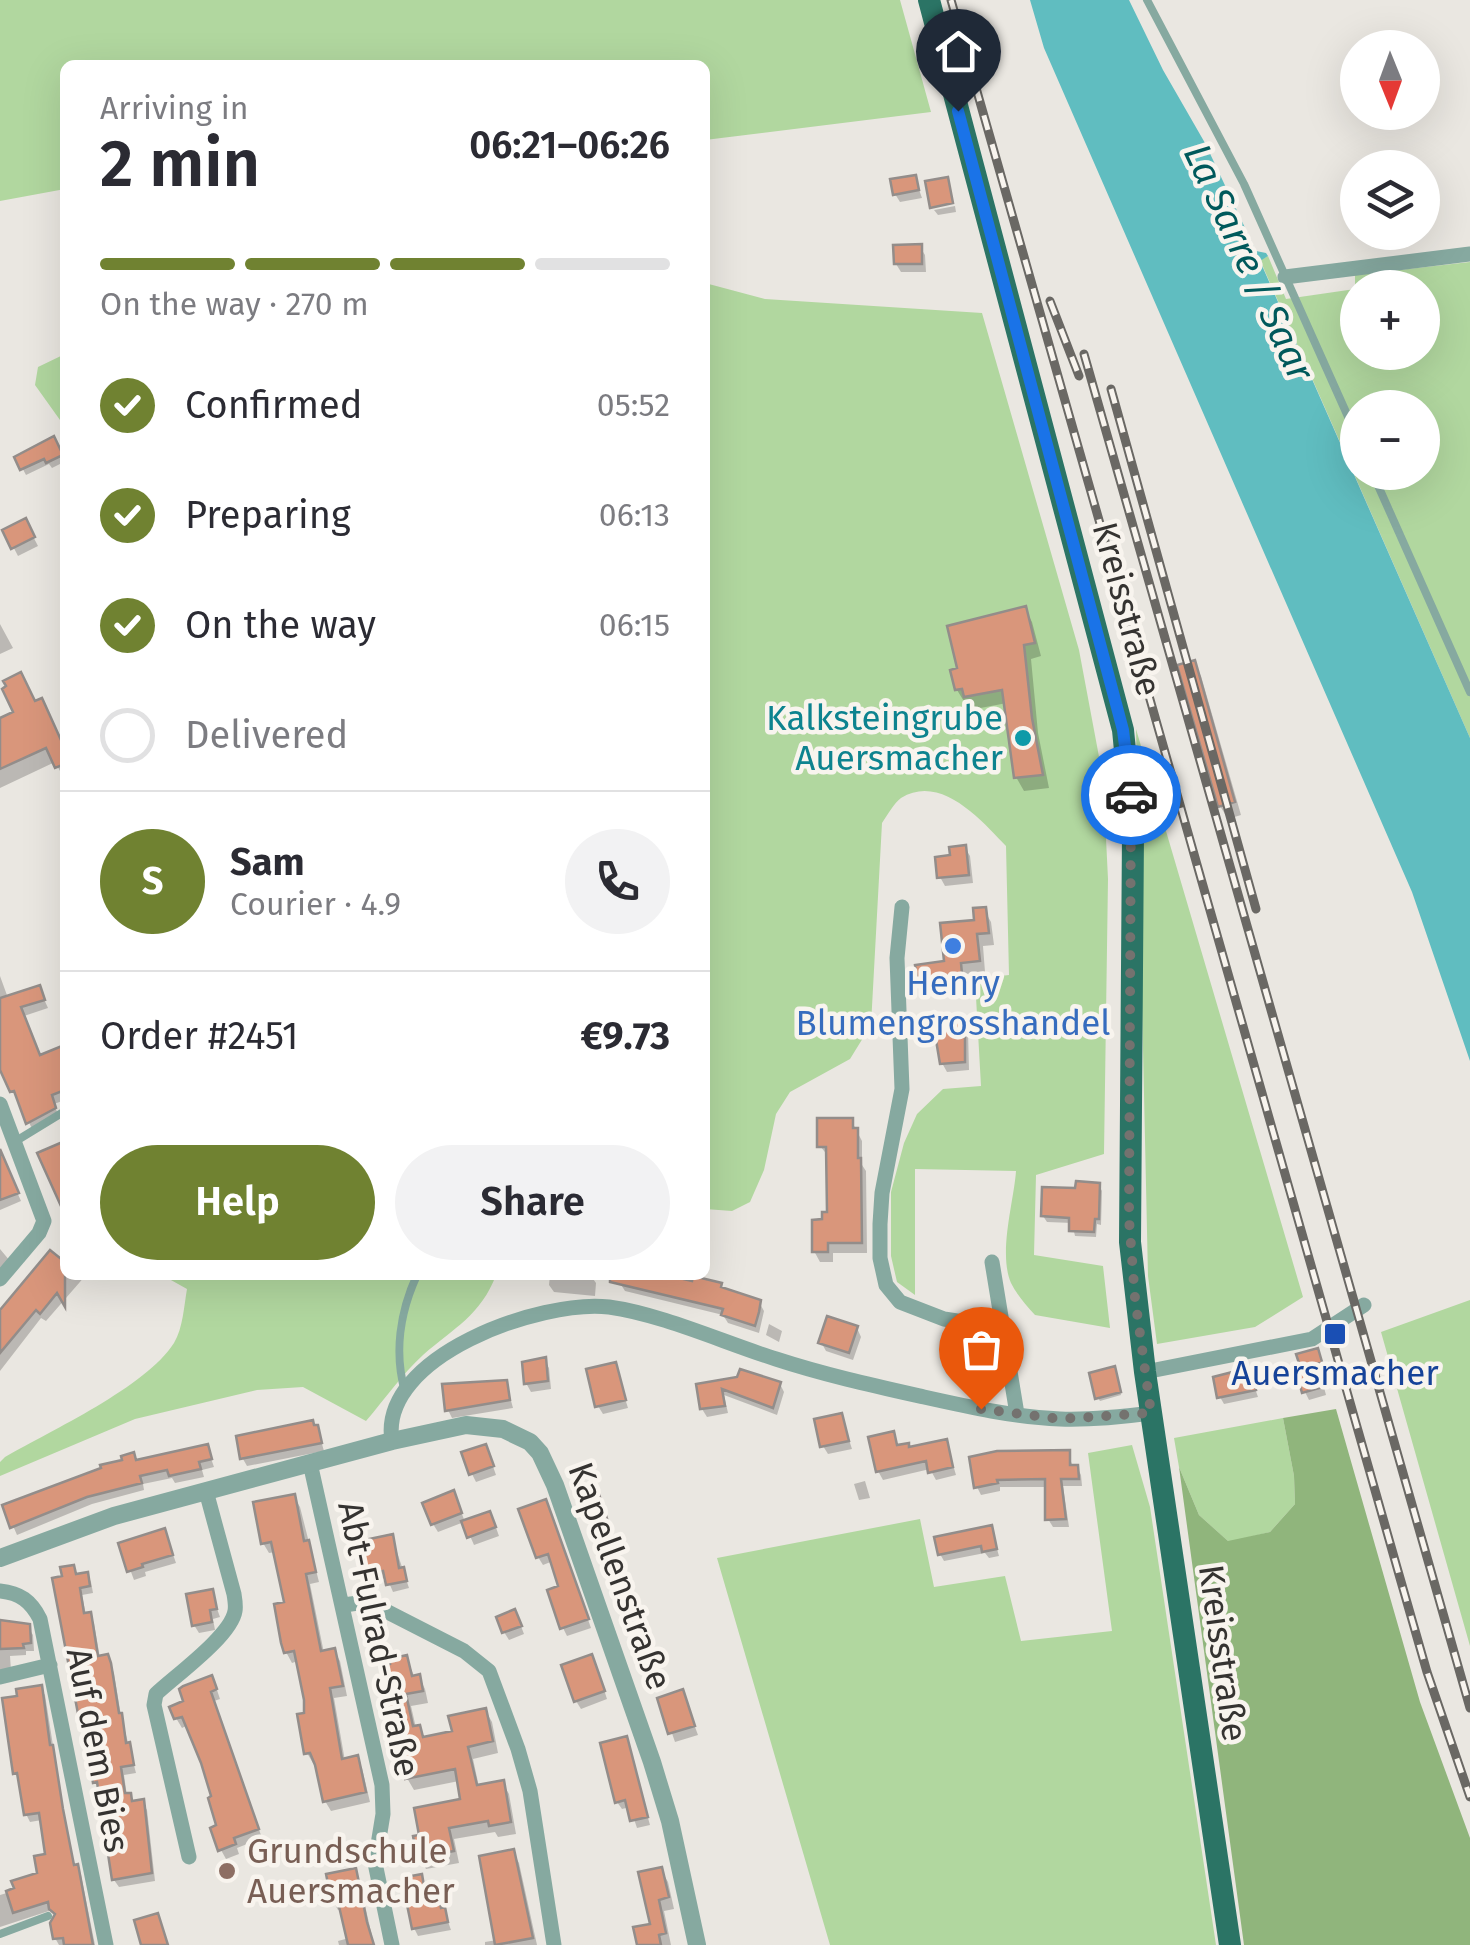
<!DOCTYPE html>
<meta charset="utf-8">
<style>
body{margin:0;font-family:"Fira Sans",sans-serif;background:#f2f2f3;color:#2b2b33;height:100vh;display:flex;flex-direction:column;font-size:38px;white-space:nowrap}
*{box-sizing:border-box;margin:0}
p{font-size:32px;color:#7c7c81}
.icon{flex:none;width:55px;height:55px;fill:none;stroke:currentColor;stroke-width:2;stroke-linecap:round;stroke-linejoin:round}
.map{position:relative;flex:1;overflow:hidden}
.sheet{position:absolute;left:60px;top:60px;width:650px;height:1220px;display:flex;flex-direction:column;background:#fff;border-radius:15px;box-shadow:0 10px 40px #0002}
.sheet>*{flex:none}
.needle{width:65px;rotate:179deg}
.controls{position:absolute;left:1340px;top:30px;display:grid;gap:20px}
.controls a{display:grid;place-items:center;width:100px;height:100px;border-radius:50%;background:#fff;box-shadow:0 10px 40px #0002;font-size:50px}
.pin{position:absolute;display:grid;place-items:center;width:85px;height:85px;color:#fff;margin:-102px -42px;border-radius:50% 50% 50% 0;rotate:-45deg;box-shadow:0 0 10px #0007}
.pin .icon{rotate:45deg}
.courier{position:absolute;display:grid;place-items:center;width:100px;height:100px;margin:-50px;border:8px solid #1a73e8;border-radius:50%;background:#fff;color:#222;box-shadow:0 2px 12px #0007}
.overview em{font-style:normal;font-weight:600}
.overview div{display:flex;flex-direction:column-reverse}
.overview{display:flex;align-items:center;justify-content:space-between;height:170px;padding:0 40px}
h1{font-size:65px;font-weight:600;line-height:75px}
.bar{display:grid;grid-template-columns:repeat(4,1fr);gap:15px 10px;align-content:center;height:120px;padding:0 40px}
.bar i{height:12px;border-radius:8px;background:#e1e1e2}
.bar .current{background:#708231}
.bar p{grid-column:span 4}
.line{display:flex;align-items:center;gap:25px;padding:0 40px;border-top:2px solid #e1e1e2}
.line div{flex:1}
.round{display:grid;place-items:center;flex:none;width:105px;height:105px;border-radius:52px;background:#f2f2f3}
ol{padding:0 40px;list-style:none}
li{display:flex;align-items:center;gap:30px;height:110px}
li p{margin-inline-start:auto}
li .icon{padding:10px;border-radius:50%;background:#708231;color:#fff;stroke-width:4}
li:last-child{color:#7c7c81}
li i{width:55px;height:55px;border:5px solid #e1e1e2;border-radius:50%}
.primary-button{display:flex;gap:20px;margin-top:auto;padding:20px 40px}
.primary-button a{flex:1;height:115px;border-radius:60px;background:#708231;color:#fff;font-size:40px;font-weight:600;line-height:115px;text-align:center}
.primary-button a+a{background:#f2f2f3;color:#2b2b33}
.map>svg:first-child{display:block}
</style>
<div class="map">
<svg width="1470" height="1945" viewBox="0 0 1470 1945">
<rect width="100%" height="100%" fill="#eae7e1"/>
<!-- green -->
<path fill="#b1d79f" fill-rule="evenodd" d="M0 0H900L931 112 705 140V65H65V189L0 201Z
M1268 256 1286 299 1355 289V275L1470 262V738L1260 260ZM1358 288H1422V352H1358ZM1358 408H1422V472H1358Z
M705 283 765 299 982 313 1079 650 1103 778 1108 879 1104 1154 1036 1175 1034 1255 1103 1266 1110 1328 1035 1315C1026 1305 1017 1295 1011 1283 998 1253 1014 1201 1016 1171L915 1169V1295L897 1282 891 1256V1192L904 1143 917 1114 943 1089 981 1086 975 979 1009 975 1006 846C982 821 941 773 901 798 894 803 887 816 882 823L871 1025 850 1059 790 1092 776 1114 764 1170 750 1202 732 1211 705 1209Z
M65 354V427L35 385 38 367Z
M1136 729 1303 1297 1255 1327 1157 1344 1148 1276Z
M162 1275H496C481 1315 454 1328 423 1355 402 1374 385 1399 366 1421L303 1387 257 1390 135 1419 0 1476V1462L5 1457C52 1430 146 1387 174 1343 183 1328 184 1306 187 1289Z
M1470 1300V1646L1381 1332Z
M1283 1418 1294 1476 1295 1504 1270 1532 1229 1542 1199 1515 1179 1467 1174 1438Z
M1132 1445 1150 1507 1216 1945H830L717 1558 920 1519 934 1587 1005 1576 1021 1641 1112 1631 1088 1453Z"/>
<!-- forest -->
<path fill="#90b57c" d="M1336 1409 1420 1702 1470 1838V1945H1244L1179 1467 1199 1515 1228 1541 1270 1532 1295 1504 1294 1476 1283 1418Z"/>
<!-- water -->
<path fill="#60bdc0" d="M1030 0H1129L1163 70 1205 143 1256 251 1266 253 1268 256 1260 261 1470 738V1061L1412 892 1044 48Z"/>
<!-- shadow -->
<path fill="#0003" d="M915 178 922 198 900 202 895 194Z
M955 206 956 212 938 215 934 210Z
M920 247 925 255 926 272H901L896 264Z
M53 439 64 462 52 468 49 464 26 475 17 458Z
M25 521 38 546 18 556 5 531Z
M1025 609 1032 622 1041 656 1031 659 1038 733 1049 788 1024 791 1016 777 1007 703 975 709 970 702 965 703 957 690Z
M0 624 13 648 0 654Z
M1194 663 1201 676 1241 815 1228 819 1220 806Z
M36 704 65 751V780L55 762 0 788V720Z
M965 848 970 856 973 883 945 886 940 877 953 858Z
M984 910 991 922 994 945 983 946 985 972 966 974 967 986 926 990 919 978 947 964Z
M0 976 8 998 39 988 48 1008 24 1016 40 1057H65V1100L54 1104 59 1117 33 1131 0 1059Z
M963 1022 968 1030 969 1070 947 1072 942 1063Z
M851 1120 862 1141V1165L866 1171 867 1253H833V1262H820L814 1251 830 1215 829 1157 820 1146Z
M0 1154 21 1201 0 1210Z
M1099 1185 1102 1191 1101 1225 1097 1224 1096 1237 1075 1236 1072 1223 1047 1222 1043 1216 1078 1191Z
M0 1249 10 1261 0 1272Z
M65 1264V1275H86L46 1321 41 1318 0 1371V1311Z
M550 1275 591 1276 596 1283 595 1296 554 1292 549 1285Z
M621 1275H657L694 1284 721 1285 724 1291 759 1302 764 1311 759 1333 728 1323 723 1315 625 1291 620 1283Z
M769 1324 782 1331 779 1342 766 1335Z
M857 1328 861 1337 853 1360 826 1351 821 1342Z
M1317 1351 1325 1371 1320 1372 1326 1395 1309 1400 1305 1392Z
M544 1360 549 1368 551 1389 531 1392 526 1383Z
M614 1364 628 1408 603 1414 598 1406Z
M1115 1372 1121 1395 1100 1401 1098 1398Z
M1251 1377 1258 1397 1224 1404 1220 1397 1242 1379Z
M506 1382 513 1408 452 1418 448 1410Z
M780 1384 784 1392 777 1415 724 1395 728 1413 707 1417 702 1409 699 1386Z
M841 1415 852 1449 828 1454 823 1446Z
M317 1427 324 1451 247 1466 243 1459 239 1438Z
M893 1434 899 1448 909 1450 946 1441 956 1475 936 1480 930 1469 883 1480 878 1471Z
M207 1447 214 1467 202 1470 204 1477 175 1483 172 1478 143 1484 144 1490 92 1504 17 1535 5 1507 137 1462Z
M1068 1453 1073 1467H1077L1081 1475 1082 1486H1063L1069 1527H1053L1048 1519V1487H1000V1491L981 1495 977 1487Z
M489 1455 496 1475 476 1482 472 1474Z
M865 1481 870 1498 859 1500 854 1484Z
M599 1495 617 1550 605 1553 594 1524 591 1525 587 1518Z
M294 1497 300 1507 319 1582 310 1584 324 1653 334 1651 340 1661 347 1696 334 1698 345 1761 356 1758 362 1768 370 1802 331 1811 325 1801 317 1762 313 1763 307 1753 306 1700 298 1661 292 1663 286 1652 287 1604 276 1552 269 1553 263 1543Z
M457 1501 465 1522H494L499 1536 474 1545 464 1522 438 1532 433 1524Z
M549 1510 591 1628 567 1636 563 1628 562 1587 553 1561 543 1565 538 1557Z
M991 1528 999 1556 989 1558 985 1553 944 1561 940 1554Z
M392 1537 409 1588 393 1592 387 1578 373 1580 369 1573Z
M168 1540 176 1563 145 1572 146 1576 134 1580 121 1545Z
M72 1567 77 1576 87 1574 91 1582 93 1593 82 1595 86 1615H90L94 1623 100 1658 107 1657 114 1673 121 1716 136 1773 124 1775 127 1796 134 1803 142 1802 147 1810 155 1881 119 1887 114 1880 100 1790 95 1782 55 1580 65 1578Z
M211 1592 220 1617 213 1619 215 1630 199 1633 194 1625Z
M519 1621 524 1634 509 1640 504 1632Z
M0 1623 28 1627 33 1635 34 1651H26V1655L10 1656 11 1671 0 1672Z
M406 1657 415 1678 419 1677 425 1689 428 1703 411 1706 416 1728 425 1739 455 1733 485 1710 492 1722 498 1753 473 1759 479 1787 502 1782 509 1794 516 1834 498 1837 495 1832 454 1839 459 1863 426 1869 419 1857 463 1801 459 1781 414 1790 407 1778 382 1668Z
M596 1665 607 1699 581 1709 576 1701Z
M216 1687 220 1699 214 1701 262 1838 237 1848 239 1854 226 1859 221 1850 214 1798 188 1725 182 1728 176 1718Z
M40 1688 45 1695 74 1878 77 1867 81 1875 95 1945H59L55 1938 56 1917 52 1910 0 1927V1895L17 1890 40 1875 48 1856 42 1820 30 1822 26 1814 20 1781 16 1773 20 1698Z
M682 1692 698 1735 675 1742 660 1699Z
M626 1739 650 1825 637 1828 630 1807 622 1809 617 1802Z
M513 1852 519 1863 537 1945H485V1942L497 1940Z
M661 1870 668 1882 674 1909 664 1911 671 1945H639L652 1926Z
M355 1871 359 1879 374 1945H339L338 1941 349 1938 342 1909 338 1910 334 1903Z
M421 1877 427 1894 436 1892 440 1899 451 1930 418 1936 414 1928Z"/>
<!-- building -->
<path fill="#d9967b" stroke="#938d8a" stroke-width="2.5" d="M916 175 919 190 893 195 890 179Z
M948 177 953 203 930 208 925 181Z
M922 244V264H894L893 245Z
M54 436 63 455 46 463 44 459 20 470 14 457Z
M26 518 35 537 11 549 2 530Z
M1026 606 1035 643 1024 645 1032 718 1043 775 1014 778 1002 690 964 697 962 689 955 690 950 670 957 668 947 626Z
M1195 660 1235 802 1218 807 1177 665Z
M21 672 35 701 42 698 65 749V764L55 768 46 748 0 769V718L13 712 2 689 6 686 3 681Z
M966 845 969 875 937 878 935 857 950 855 949 847Z
M986 907 989 933 977 934 980 961 961 963 962 974 917 979 915 965 944 961 940 923 974 920 973 908Z
M40 985 45 1000 21 1007 40 1055 62 1046 65 1055V1090L52 1095 56 1108 26 1124 14 1091 10 1092 0 1070V998Z
M965 1019V1062L940 1064 933 1022Z
M817 1118H853V1128H858V1158H861L862 1243H828V1252H812V1220L822 1219V1212H827L826 1147H817Z
M65 1141V1215L37 1153Z
M0 1149 19 1193 0 1200Z
M1076 1181 1100 1183 1099 1219H1095L1094 1232 1069 1231V1218L1041 1216 1042 1187 1075 1188Z
M50 1250 65 1262V1307L57 1293 40 1314 36 1310 0 1353V1310Z
M610 1275H666L692 1281 693 1276 722 1283 721 1287 761 1300 759 1312 755 1326 721 1315 723 1309 610 1282Z
M827 1316 858 1326 849 1353 818 1343Z
M1318 1348 1322 1362 1317 1364 1323 1387 1302 1393 1295 1367 1300 1366 1296 1354Z
M546 1357 548 1381 524 1384 522 1362Z
M616 1362 626 1400 595 1407 586 1369Z
M1115 1366 1121 1392 1095 1399 1089 1373Z
M740 1369 781 1382 773 1408 722 1389 725 1406 700 1409 696 1384 737 1377Z
M1240 1370 1242 1376 1252 1374 1256 1390 1217 1398 1213 1377Z
M507 1380 510 1400 445 1411 442 1384Z
M842 1413 849 1441 820 1447 814 1419Z
M313 1420 314 1425H318L322 1443 240 1459 236 1436Z
M894 1431 897 1445 909 1443V1447L947 1439 953 1467 928 1473 926 1461 876 1472 868 1437Z
M208 1444 212 1459 199 1462 201 1469 169 1476 167 1470 140 1476 142 1483 87 1497 10 1528 2 1505 101 1468 100 1465 122 1460 121 1456 134 1452 136 1460Z
M486 1444 494 1466 469 1475 461 1452Z
M1070 1450V1465H1078L1079 1479H1061L1066 1519 1045 1520V1479L997 1480 998 1483 974 1488 969 1457 997 1451Z
M596 1485 615 1543 599 1548 590 1518 585 1519 577 1491Z
M454 1490 462 1513 431 1525 422 1503Z
M295 1494 304 1541 309 1540 316 1572 306 1574 321 1651 335 1648 343 1686 330 1688 342 1759 358 1755 366 1792 323 1802 315 1765 310 1753 304 1754 297 1714 304 1713V1700L294 1651 284 1653 281 1643 274 1604 284 1602 271 1542 261 1544 253 1502Z
M546 1499 589 1619 560 1629 547 1590 558 1586 548 1554 536 1558 518 1509Z
M490 1511 496 1527 467 1538 461 1521Z
M992 1525 997 1549 982 1552 981 1546 938 1555 934 1537Z
M165 1528 173 1555 142 1564 143 1567 127 1572 118 1543Z
M393 1534 399 1568 404 1567 407 1581 386 1585 383 1571 367 1574 360 1541Z
M74 1565 76 1574 88 1572 90 1586 80 1588 84 1613 91 1612 98 1656 108 1654 111 1663 119 1713H122L126 1743 130 1742 134 1765 121 1767 125 1793H131L132 1801 144 1799 152 1873 112 1880 97 1782 93 1783 83 1719H79L52 1578 62 1576 60 1567Z
M213 1589 217 1609 210 1610 212 1622 192 1626 186 1594Z
M515 1609 522 1626 502 1633 496 1617Z
M0 1620 30 1624 31 1643 23 1644 24 1648 0 1649Z
M592 1654 605 1691 574 1702 561 1665Z
M407 1655 412 1676 420 1674 423 1691 406 1694 413 1726 420 1725 423 1737 452 1731 448 1716 486 1708 493 1741 468 1747 477 1785 504 1780 511 1822 489 1826 488 1821 449 1828 454 1851 417 1858 413 1836 419 1835 414 1808 460 1799 455 1769 405 1779 380 1666 390 1664 389 1659Z
M212 1675 217 1689 211 1692 259 1829 234 1838 236 1844 218 1851 210 1828 216 1825 208 1798 211 1796 201 1763 182 1717 174 1719 169 1707 183 1701 179 1689 183 1686Z
M42 1685 50 1745H53L63 1809 74 1865 78 1864 93 1945H64L63 1938 53 1939 50 1923 55 1914 49 1909 48 1902 13 1913 6 1891 14 1888 11 1881 37 1873 34 1856 45 1854 39 1813 24 1815 17 1773 13 1774 2 1698 17 1696 16 1689Z
M683 1689 695 1726 668 1734 657 1698Z
M627 1736 648 1817 630 1821 625 1800 615 1803 600 1743Z
M514 1849 533 1938 495 1945 479 1856Z
M662 1867 669 1897 659 1900 666 1933 659 1935 661 1945H637L633 1927 650 1924 638 1872Z
M356 1868 367 1922 374 1945H348L338 1902 332 1904 326 1874Z
M422 1874 425 1892 437 1889 441 1908 445 1907 448 1922 412 1929 405 1895 410 1894 406 1877Z
M158 1913 168 1945H141L134 1920Z"/>
<g fill="none" stroke-linecap="round" stroke-linejoin="round">
<!-- service -->
<path stroke="#86a9a0" stroke-width="8" d="M1147 0 1244 184 1358 439
M1372 472 1470 692
M16 1141 65 1111
M405 1392C394 1353 400 1312 417 1275
M0 1934 48 1916"/>
<!-- minor -->
<path stroke="#86a9a0" stroke-width="15" d="M1285 277 1470 254
M902 907 897 958 902 1089 882 1193 880 1224V1258L886 1285 900 1302 944 1319 1002 1328
M0 1104 44 1221 39 1233 0 1279
M992 1262 1017 1414
M1145 1372 1312 1339 1364 1305
M392 1441C378 1356 542 1299 609 1307 661 1314 725 1343 776 1359 825 1375 875 1386 924 1397 969 1407 1014 1417 1060 1419 1090 1420 1121 1417 1151 1413
M310 1463 382 1785 383 1814 375 1863 392 1945
M0 1591C20 1593 31 1601 40 1619L106 1945
M344 1605 365 1602 376 1606 464 1651 489 1671 518 1749 530 1791 554 1945
M0 1677 50 1665
M189 1857 154 1705 156 1694C175 1676 231 1636 235 1611 236 1606 235 1600 234 1594L206 1491"/>
<!-- tertiary -->
<path stroke="#86a9a0" stroke-width="18" d="M0 1558 114 1516 392 1441 466 1425 503 1429 530 1442 540 1453 555 1485 652 1762 670 1821 697 1945"/>
<!-- primary -->
<path stroke="#2b7465" stroke-width="22" d="M929 0 1123 730 1133 832 1130 1242 1145 1372 1230 1945"/>
<defs>
<path id="rail" d="M951 0 1400 1578 1427 1672 1470 1797
M1050 301 1079 376
M1084 354 1470 1708
M1111 389 1256 909"/>
</defs>
<!-- rail casing -->
<use href="#rail" stroke="#6a6864" stroke-width="9"/>
<!-- rail -->
<use href="#rail" stroke="#f8f4ee" stroke-width="5" stroke-dasharray="15" stroke-linecap="butt"/>
</g>
<g fill="none" stroke-linecap="round" stroke-linejoin="round">
<!-- done -->
<path stroke="#74726f" stroke-width="10" stroke-dasharray="0 18" d="M981 1409 1060 1419 1151 1413 1135 1298 1129 1219 1131 795"/>
<!-- route -->
<path stroke="#1a73e8" stroke-width="12" d="M958 111 1123 730 1131 795"/>
</g>
<!-- markers -->
<circle fill="#0f9aa8" stroke="#f8f4ee" stroke-width="4" cx="1023" cy="738" r="10"/>
<circle fill="#3f7fe0" stroke="#f8f4ee" stroke-width="4" cx="953" cy="946" r="10"/>
<rect fill="#1a4fb4" stroke="#f8f4ee" stroke-width="4" x="1323" y="1322" width="24" height="24" rx="5"/>
<circle fill="#8d6e63" stroke="#f8f4ee" stroke-width="4" cx="227" cy="1871" r="10"/>
<g text-anchor="middle" dominant-baseline="central" stroke-width="9" stroke-linejoin="round" paint-order="stroke">
<!-- street labels -->
<g font-size="35" fill="#353331" stroke="#f8f4ee">
<text transform="translate(1127 609) rotate(75)">Kreisstraße</text>
<text transform="translate(620 1576) rotate(70)">Kapellenstraße</text>
<text transform="translate(379 1639) rotate(78)">Abt-Fulrad-Straße</text>
<text transform="translate(1223 1653) rotate(82)">Kreisstraße</text>
<text transform="translate(98 1750) rotate(79)">Auf dem Bies</text>
</g>
<!-- culture labels -->
<g font-size="35" fill="#0d838f" stroke="#f8f4ee" text-anchor="end">
<text x="1003" y="718">Kalksteingrube<tspan x="1003" dy="40">Auersmacher</tspan></text>
</g>
<!-- shop labels -->
<g font-size="35" fill="#366cbe" stroke="#f8f4ee">
<text x="953" y="983">Henry<tspan x="953" dy="40">Blumengrosshandel</tspan></text>
</g>
<!-- transit labels -->
<g font-size="35" fill="#164399" stroke="#f8f4ee">
<text x="1335" y="1373">Auersmacher</text>
</g>
<!-- education labels -->
<g font-size="35" fill="#785e54" stroke="#f8f4ee" text-anchor="start">
<text x="247" y="1851">Grundschule<tspan x="247" dy="40">Auersmacher</tspan></text>
</g>
<!-- water labels -->
<g font-size="38" font-style="italic" fill="#00595b" stroke="#f8f4ee">
<text transform="translate(1249 262) rotate(65)">La Sarre / Saar</text>
</g>
</g>
</svg>
<div class="controls">
<a><svg class="needle" viewBox="-14 -14 28 28"><path d="M0-13l5 13h-10z" fill="#e53935"/><path d="M0 13l5-13h-10z" fill="#7c7c81"/></svg></a>
<a><svg class="icon" aria-label="layers" viewBox="0 0 24 24"><path d="M12 4l9 5-9 5-9-5zM3 14l9 5 9-5"/></svg></a>
<a>+</a>
<a>−</a>
</div>
<div class="pin" style="left:981px;top:1409px;background:#ea580c"><svg class="icon" aria-label="bag" viewBox="0 0 24 24"><path d="M5 8h14l-1 12H6zM9 8a3 3 0 0 1 6 0"/></svg></div>
<div class="pin" style="left:958px;top:111px;background:#1f2937"><svg class="icon" aria-label="home" viewBox="0 0 24 24"><path d="M3 11l9-7 9 7M6 9v11h12V9"/></svg></div>
<div class="courier" style="left:1131px;top:795px"><svg class="icon" aria-label="car" viewBox="0 0 24 24"><path d="M5 17H2v-5l4-1 3-4h7l3 4 3 1v5h-3M9 17h6M6 11h13"/><circle cx="7" cy="17" r="2"/><circle cx="17" cy="17" r="2"/></svg></div>
<section class="sheet">
<div class="overview"><div><h1>2 min</h1><p>Arriving in</p></div><em>06:21–06:26</em></div>
<div class="bar"><i class="current"></i><i class="current"></i><i class="current"></i><i></i><p>On the way · 270 m</p></div>
<ol>
<li><svg class="icon" aria-label="check" viewBox="0 0 24 24"><path d="M5 12l5 5 9-10"/></svg>Confirmed<p>05:52</p></li>
<li><svg class="icon" aria-label="check" viewBox="0 0 24 24"><path d="M5 12l5 5 9-10"/></svg>Preparing<p>06:13</p></li>
<li><svg class="icon" aria-label="check" viewBox="0 0 24 24"><path d="M5 12l5 5 9-10"/></svg>On the way<p>06:15</p></li>
<li><i></i>Delivered</li>
</ol>
<div class="line" style="height:180px"><b class="round" style="background:#708231;color:#fff">S</b><div><b>Sam</b><p>Courier · 4.9</p></div><a class="round"><svg class="icon" aria-label="phone" viewBox="0 0 24 24"><path d="M5 4h4l2 5-3 2q2 4 5 5l2-3 5 2v4C11 20 4 13 5 4z"/></svg></a></div>
<div class="line" style="height:130px"><div>Order #2451</div><b>€9.73</b></div>
<div class="primary-button"><a>Help</a><a>Share</a></div>
</section>
</div>
